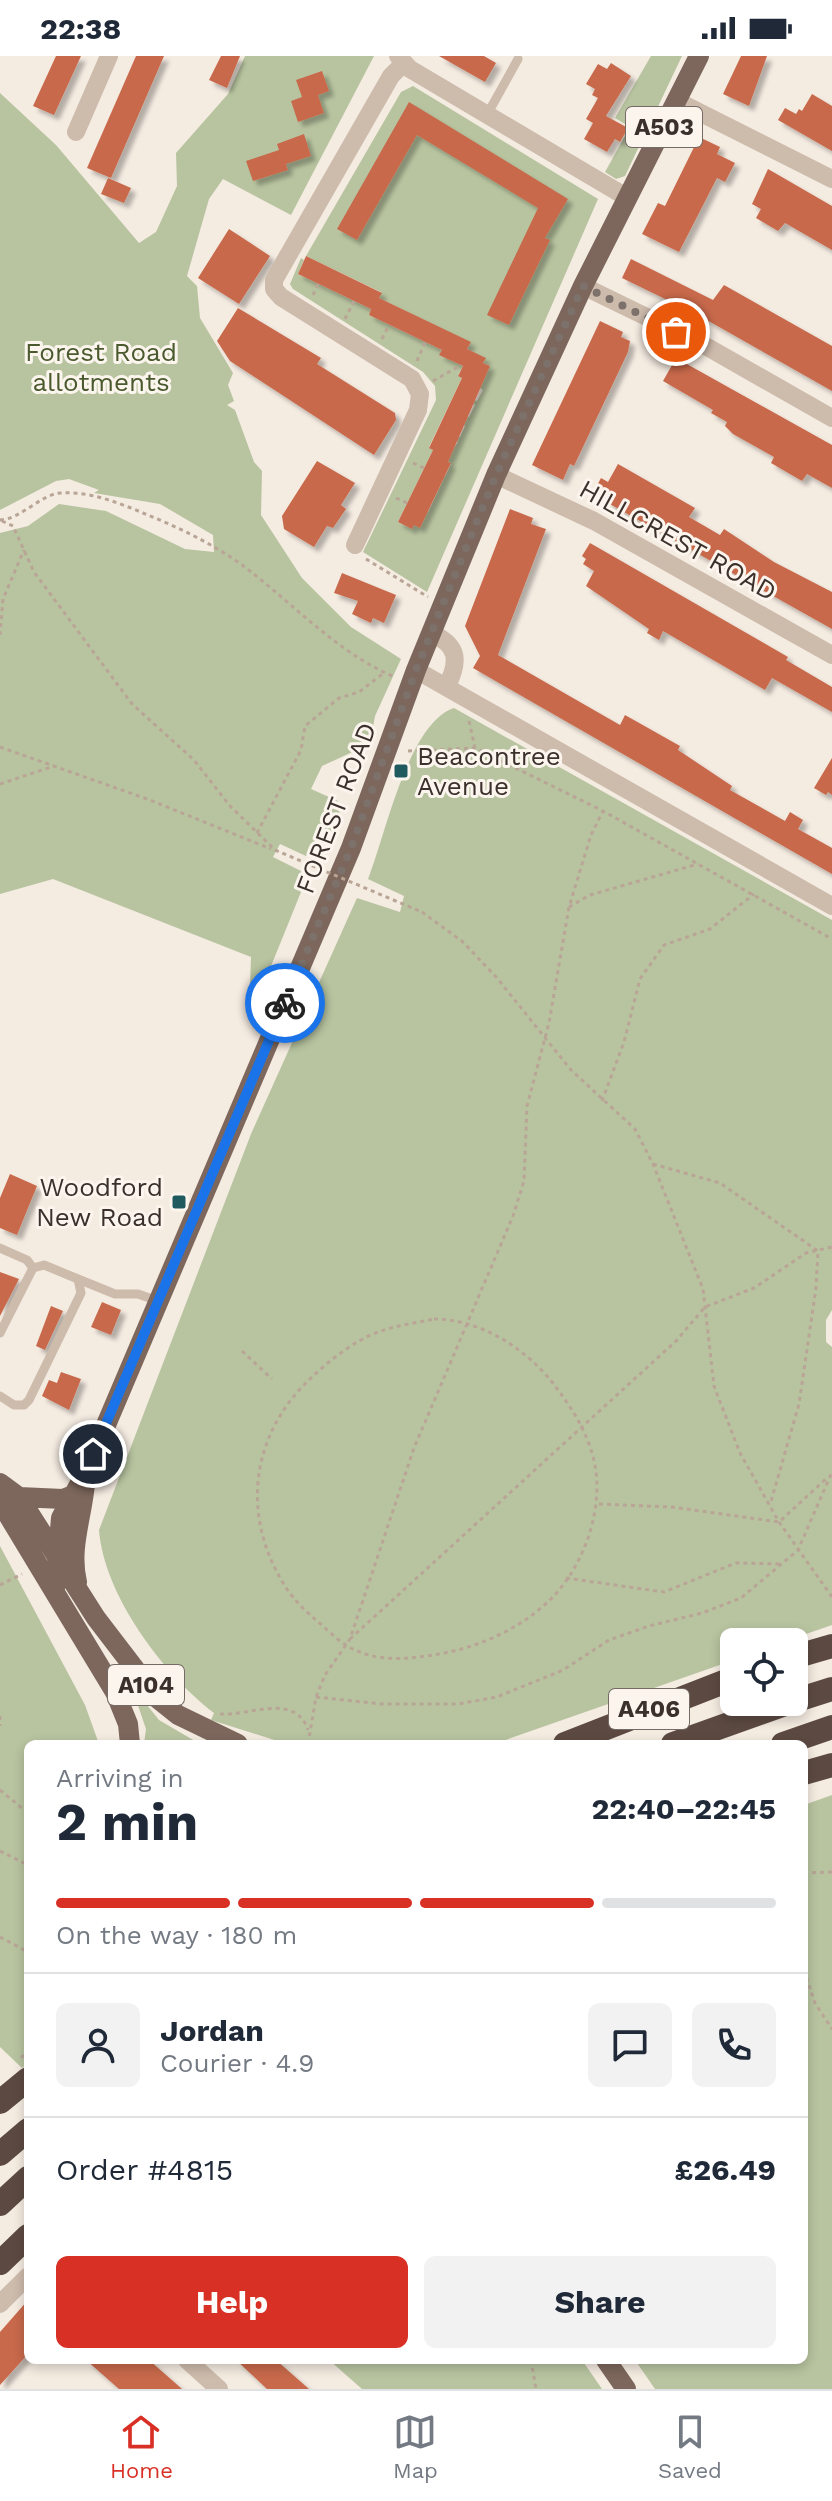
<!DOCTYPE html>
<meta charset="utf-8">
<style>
body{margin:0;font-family:"Work Sans",sans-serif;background:#f2f2f3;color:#1f2937;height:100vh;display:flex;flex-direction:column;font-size:30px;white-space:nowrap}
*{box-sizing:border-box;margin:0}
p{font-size:26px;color:#747a83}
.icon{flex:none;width:44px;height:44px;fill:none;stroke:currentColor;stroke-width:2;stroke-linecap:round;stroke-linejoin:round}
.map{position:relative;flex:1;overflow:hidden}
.drawer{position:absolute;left:24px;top:1684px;width:784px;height:624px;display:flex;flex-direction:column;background:#fff;border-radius:12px;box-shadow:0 4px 12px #0003}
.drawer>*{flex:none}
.buttons{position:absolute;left:720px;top:1572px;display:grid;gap:16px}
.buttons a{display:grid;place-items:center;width:88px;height:88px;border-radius:12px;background:#fff;box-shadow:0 4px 12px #0003;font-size:40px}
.pin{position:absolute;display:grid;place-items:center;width:68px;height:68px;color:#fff;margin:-34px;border:4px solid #fff;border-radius:50%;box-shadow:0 2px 8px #0007}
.courier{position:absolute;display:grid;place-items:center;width:80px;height:80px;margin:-40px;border:6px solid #1a73e8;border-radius:50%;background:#fff;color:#222;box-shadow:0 2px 10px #0007}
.overview em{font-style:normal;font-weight:700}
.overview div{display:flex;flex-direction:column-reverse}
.overview{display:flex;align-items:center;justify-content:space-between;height:136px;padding:0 32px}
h1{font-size:52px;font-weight:700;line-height:60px}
.bar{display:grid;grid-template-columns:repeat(4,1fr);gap:12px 8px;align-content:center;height:96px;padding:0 32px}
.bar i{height:10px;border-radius:6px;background:#e0e1e3}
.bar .on{background:#d93025}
.bar p{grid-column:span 4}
.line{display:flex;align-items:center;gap:20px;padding:0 32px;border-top:2px solid #e0e1e3}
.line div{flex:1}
.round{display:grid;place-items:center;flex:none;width:84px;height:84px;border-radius:12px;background:#f2f2f3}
.cta{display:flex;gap:16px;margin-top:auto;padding:16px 32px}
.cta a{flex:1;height:92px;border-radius:12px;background:#d93025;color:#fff;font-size:32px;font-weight:700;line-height:92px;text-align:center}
.cta a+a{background:#f2f2f3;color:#1f2937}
.status{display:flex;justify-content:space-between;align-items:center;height:56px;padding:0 40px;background:#fff;direction:ltr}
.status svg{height:22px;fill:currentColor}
.menu{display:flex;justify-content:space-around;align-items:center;height:112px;border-top:2px solid #e0e1e3;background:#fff;font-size:22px;color:#747a83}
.menu a{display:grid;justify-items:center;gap:4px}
.menu .on{color:#d93025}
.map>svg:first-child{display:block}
</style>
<div class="status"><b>22:38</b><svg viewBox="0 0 49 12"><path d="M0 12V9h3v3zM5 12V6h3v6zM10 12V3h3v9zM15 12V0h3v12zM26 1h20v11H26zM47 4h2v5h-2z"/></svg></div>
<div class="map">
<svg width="832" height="2333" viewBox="0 0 832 2333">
<defs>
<filter id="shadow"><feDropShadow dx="5" dy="5" stdDeviation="2" flood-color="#0004"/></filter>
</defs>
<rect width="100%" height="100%" fill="#f4ebe1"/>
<!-- green -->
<path fill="#b8c4a0" d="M245 0H374L291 159 223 123 209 143 187 220 197 230 200 262 233 317 228 329 234 345 227 349 235 354 254 406 262 415 261 459 302 522 351 571 401 603 375 660 370 688 322 710 311 733 338 745 341 771 306 800 280 788 273 801 301 815V836L265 925 250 930 251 901 53 823 0 838V477L28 470 59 448 106 455 185 493 214 496 213 479 160 448 94 437 108 428 99 434 69 423 56 425 0 454V37L56 89 139 187 156 176 177 130 176 97 228 38Z
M651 0H682L625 120 616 123 605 116 630 71 615 62Z
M413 30 598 143 427 536 363 496 436 344 435 330 423 316 293 233 290 228 301 202 304 204 298 218 371 253 369 259 442 294 440 299 463 310 458 319 462 322 429 391 433 394 398 466 411 472 421 453 428 456 443 424 439 417 445 420 451 408 445 404 458 386 451 382 452 378 460 381 465 370 458 366 462 358 469 361 475 349 468 345 470 342 477 345 483 334 476 330 490 310 483 307 485 303 467 293 470 286 379 242 381 236 306 200 401 36Z
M454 652 832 864V1254L826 1264V1286L832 1291V1569L783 1586H734V1604L494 1688H287L211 1664 214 1657C163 1618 104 1539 99 1474L251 1078 357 842 400 856 404 840 368 823C385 781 408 667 454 652Z
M0 1490 85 1649 99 1688H28V2007L22 2012 0 1991Z
M131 1629 159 1664 200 1688H144L146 1673Z
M832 1739V2333H655L635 2304H804V1749Z
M329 2304H582L602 2333H362Z"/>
<!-- building -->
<path fill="#c8694b" filter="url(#shadow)" d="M56 0H81L54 59 33 50Z
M136 0H164L111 122 87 112Z
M221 0H240L227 32 209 24Z
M439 0H484L496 7 485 26Z
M741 0H767L749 50 723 38Z
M611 7 631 20 606 60 628 72 620 86 615 83 607 96 584 83 593 67 586 63 598 42 592 39 595 33 586 28 598 8 607 13Z
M322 15 329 35 318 39 324 57 298 66 291 45 302 41 296 24Z
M812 38 832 50V95L778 64 785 52 796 58 799 53 802 55Z
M409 46 568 143 545 182 550 184 509 269 487 259 538 152 417 79 357 184 337 173Z
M304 78 311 100 286 108 288 114 253 125 246 105 279 94 277 88Z
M699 81 720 91 717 98 735 107 725 126 717 122 679 196 642 178 658 147 665 150Z
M768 113 832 150V194L785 167 778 175 756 162 761 153 752 148Z
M108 122 131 132 124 147 101 138Z
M229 173 270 200 239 248 198 222Z
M306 200 382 237 379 242 471 286 467 293 486 302 483 307 490 310 448 406 451 407 420 472 414 469 412 473 398 466 433 394 429 392 462 322 458 320 463 310 439 299 442 294 369 259 371 253 298 218Z
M631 203 713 244 724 229 832 290V335L698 259 622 222Z
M238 252 321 302 317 308 395 357 396 364 374 399 230 305 217 285Z
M600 265 623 276 621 281 630 285 628 296 574 410 570 408 563 424 532 409Z
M676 302 832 389V432L807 418 802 425 771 407 774 401 733 378 725 370 727 366 711 357 713 354 663 325Z
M317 405 355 427 341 449 346 453 333 472 327 470 314 491 284 473 282 460Z
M618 408 695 452 689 461 720 479 724 473 774 506 832 536V573L608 447 609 444 594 435 601 422 608 426Z
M510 453 533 462 531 468 546 473 498 599 620 669 625 659 680 690 678 694 732 730 730 734 785 765 790 756 803 764 798 773 832 792V818L473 612 480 600 465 570Z
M590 487 788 601 786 604 832 631V656L772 622 765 634 663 575 659 584 647 577 649 573 586 530 594 515 583 508 586 503 582 500Z
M342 517 396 539 384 567 373 562 371 567 352 558 358 545 334 537Z
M832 702V739L828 736 826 739 814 732Z
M10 1118 37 1130 17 1179 0 1172V1142Z
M0 1216 19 1223 0 1260Z
M102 1246 121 1254 111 1279 91 1271Z
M51 1250 63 1255 45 1294 36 1290Z
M61 1316 81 1323 69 1354 42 1340 49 1324 57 1327Z
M28 2244V2298L0 2329V2276Z
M86 2304H149L182 2333H119Z
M236 2304H276L309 2333H267Z"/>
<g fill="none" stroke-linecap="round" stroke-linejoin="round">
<!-- path -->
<path stroke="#b9a596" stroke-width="3" stroke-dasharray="4 4" stroke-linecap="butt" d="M313 239 318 228
M345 263 354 245
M382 283 389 269
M417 305 425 286
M433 325 461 309
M413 407 424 412
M396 442 407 447
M0 464C21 463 40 439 60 437 88 435 117 446 143 457 180 472 218 490 250 515 296 551 338 596 392 620
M2 465 13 470 34 516 132 648 194 704 230 750 275 794
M366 503 428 541
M0 579 3 543 24 494
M469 665 475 692
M0 691 150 744 271 793
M408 695 475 692 603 755 832 883
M0 728 54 710
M257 777 301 694 305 670 339 642 359 636 385 616
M569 851 590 839 698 808
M422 856 463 886 497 922 571 1014 635 1073 653 1108 703 1233 714 1330 740 1397 779 1466 832 1541
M602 1045 624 986 640 923 664 889 710 873 754 838
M653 1108 720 1127 818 1195 816 1232 799 1348 770 1449
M434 1263C479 1263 524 1291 552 1326 568 1347 583 1368 591 1394 609 1446 584 1517 541 1552 509 1579 467 1595 426 1600 392 1605 362 1604 335 1581 317 1564 298 1551 285 1530 240 1459 251 1378 311 1322 330 1304 356 1283 381 1275 398 1269 416 1267 434 1263Z
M242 1295 272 1323
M599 1448 672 1451 779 1466 828 1421
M566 1522 664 1536 736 1507 782 1508
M0 1529 22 1518
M350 1583 676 1285 705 1251 754 1232 806 1197 832 1191
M316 1641 382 1648H458L497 1641 563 1614 609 1584 649 1570 702 1557 741 1542 798 1494 832 1416
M220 1658C250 1660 295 1636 308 1674
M0 1660V1670
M308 1688 316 1641 325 1619 350 1583 414 1392 513 1160 524 1125 527 1050 549 967 569 851 591 779 603 755
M0 1734 28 1757
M0 1795 28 1809
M804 1817 832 1816
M0 1881 28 1896
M804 1914 815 1947 832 1973
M21 2002 28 1994
M531 2304 536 2333"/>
<!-- lane -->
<path stroke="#cdbbac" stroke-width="9" d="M488 57 518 3
M0 1192 27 1204 33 1212
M78 1223 115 1238H138L158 1245
M0 1277 33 1212 44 1209 78 1223 81 1237 29 1344 24 1349H14L0 1340"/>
<!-- street -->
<path stroke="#cdbbac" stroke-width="18" d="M398 0 410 13 628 142
M677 45 832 123
M76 76 109 0
M583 230 702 288 832 362
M496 419 594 465 832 599
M355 489 418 354 420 338 412 323 281 241 274 233V224L391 20 403 8
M431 577C458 589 460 604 447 630
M416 614 832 850
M0 2248 28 2220
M187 2304 219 2333"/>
<!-- primary -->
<path stroke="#7d675c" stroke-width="20" d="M0 1427 19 1441 96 1562 158 1643 178 1659 238 1688
M0 1435 5 1454 115 1636 128 1668 130 1688
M19 1441 63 1443 73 1439
M77 1526C69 1493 82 1461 85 1428
M55 1533 61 1462 86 1416 351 792 416 614 496 419 583 230 699 0
M606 2304 626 2333"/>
<!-- highway -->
<path stroke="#5c4a42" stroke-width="24" d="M794 1601 832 1590
M794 1645 832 1633
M565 1688 734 1622
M673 1688 791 1646
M783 1688 832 1671
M804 1717 832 1709
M0 2046 28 2023
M0 2098 28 2074
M0 2148 28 2122
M0 2207 28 2180"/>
<!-- path-bridge -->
<path stroke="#b9a596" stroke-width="3" stroke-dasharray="4 4" stroke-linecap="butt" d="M275 794 422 856"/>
</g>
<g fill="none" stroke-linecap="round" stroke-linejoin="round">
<!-- done -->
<path stroke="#7c716b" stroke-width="8" stroke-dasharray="0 14.4" d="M285 947 351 792 416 614 496 419 583 230 676 276"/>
<!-- route -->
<path stroke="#1a73e8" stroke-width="10" d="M93 1398 285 947"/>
</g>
<!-- markers -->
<g fill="#1f5a5e" stroke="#fbf5ee" stroke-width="3">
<rect x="393" y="707" width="16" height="16" rx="4"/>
<rect x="171" y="1138" width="16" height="16" rx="4"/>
</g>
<g text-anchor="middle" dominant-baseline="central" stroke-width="6" stroke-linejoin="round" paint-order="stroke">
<!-- shield labels -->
<g fill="#fbf5ee" stroke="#756b66" stroke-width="2">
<rect x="626" y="51" width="76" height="40" rx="6"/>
<rect x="108" y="1609" width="76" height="40" rx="6"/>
<rect x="609" y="1633" width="80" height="40" rx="6"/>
</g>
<g font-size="24" font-weight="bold" fill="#3b302b">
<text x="664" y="71">A503</text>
<text x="146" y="1629">A104</text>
<text x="649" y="1653">A406</text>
</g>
<!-- park labels -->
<g font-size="26" fill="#4a5a2e" stroke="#fbf5ee">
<text x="101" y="296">Forest Road<tspan x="101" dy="30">allotments</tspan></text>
</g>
<!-- street labels -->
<g font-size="26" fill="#3b302b" stroke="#fbf5ee">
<text transform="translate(678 484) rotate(29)">HILLCREST ROAD</text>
<text transform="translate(336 752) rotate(-69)">FOREST ROAD</text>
</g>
<!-- poi labels -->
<g font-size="26" fill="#3b302b" stroke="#fbf5ee" text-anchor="start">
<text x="417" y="700">Beacontree<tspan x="417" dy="30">Avenue</tspan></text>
<text x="163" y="1131" text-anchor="end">Woodford<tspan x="163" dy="30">New Road</tspan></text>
</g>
</g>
</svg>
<div class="buttons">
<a><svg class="icon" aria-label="locate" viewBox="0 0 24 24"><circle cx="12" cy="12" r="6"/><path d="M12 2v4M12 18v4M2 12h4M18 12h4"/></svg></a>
</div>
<div class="pin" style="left:676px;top:276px;background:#ea580c"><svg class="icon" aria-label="bag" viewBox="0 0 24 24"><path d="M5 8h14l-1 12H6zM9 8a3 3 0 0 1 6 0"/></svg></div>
<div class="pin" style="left:93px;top:1398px;background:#1f2937"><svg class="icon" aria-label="home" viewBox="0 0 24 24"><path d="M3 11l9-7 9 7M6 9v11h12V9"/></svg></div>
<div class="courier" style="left:285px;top:947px"><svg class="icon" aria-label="bike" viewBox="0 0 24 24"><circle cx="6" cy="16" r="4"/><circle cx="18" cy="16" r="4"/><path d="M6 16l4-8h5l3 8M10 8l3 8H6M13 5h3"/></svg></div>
<section class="drawer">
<div class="overview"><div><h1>2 min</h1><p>Arriving in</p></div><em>22:40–22:45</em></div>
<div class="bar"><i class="on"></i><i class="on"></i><i class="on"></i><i></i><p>On the way · 180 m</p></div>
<div class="line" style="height:144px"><a class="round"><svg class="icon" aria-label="person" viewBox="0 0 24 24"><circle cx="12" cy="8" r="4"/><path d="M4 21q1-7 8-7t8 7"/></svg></a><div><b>Jordan</b><p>Courier · 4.9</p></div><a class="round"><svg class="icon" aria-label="chat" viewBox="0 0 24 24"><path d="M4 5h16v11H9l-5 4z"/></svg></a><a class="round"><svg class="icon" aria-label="phone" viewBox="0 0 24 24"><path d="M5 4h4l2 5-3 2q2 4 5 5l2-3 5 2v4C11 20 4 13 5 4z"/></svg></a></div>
<div class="line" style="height:104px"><div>Order #4815</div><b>£26.49</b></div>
<div class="cta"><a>Help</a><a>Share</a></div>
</section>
</div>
<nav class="menu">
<a class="on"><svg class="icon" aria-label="home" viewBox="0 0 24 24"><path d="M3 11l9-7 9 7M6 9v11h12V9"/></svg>Home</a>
<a><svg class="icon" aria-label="map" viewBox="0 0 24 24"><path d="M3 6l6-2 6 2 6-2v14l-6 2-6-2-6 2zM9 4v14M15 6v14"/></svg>Map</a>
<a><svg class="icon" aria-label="saved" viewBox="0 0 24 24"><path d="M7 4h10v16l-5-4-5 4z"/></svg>Saved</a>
</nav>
